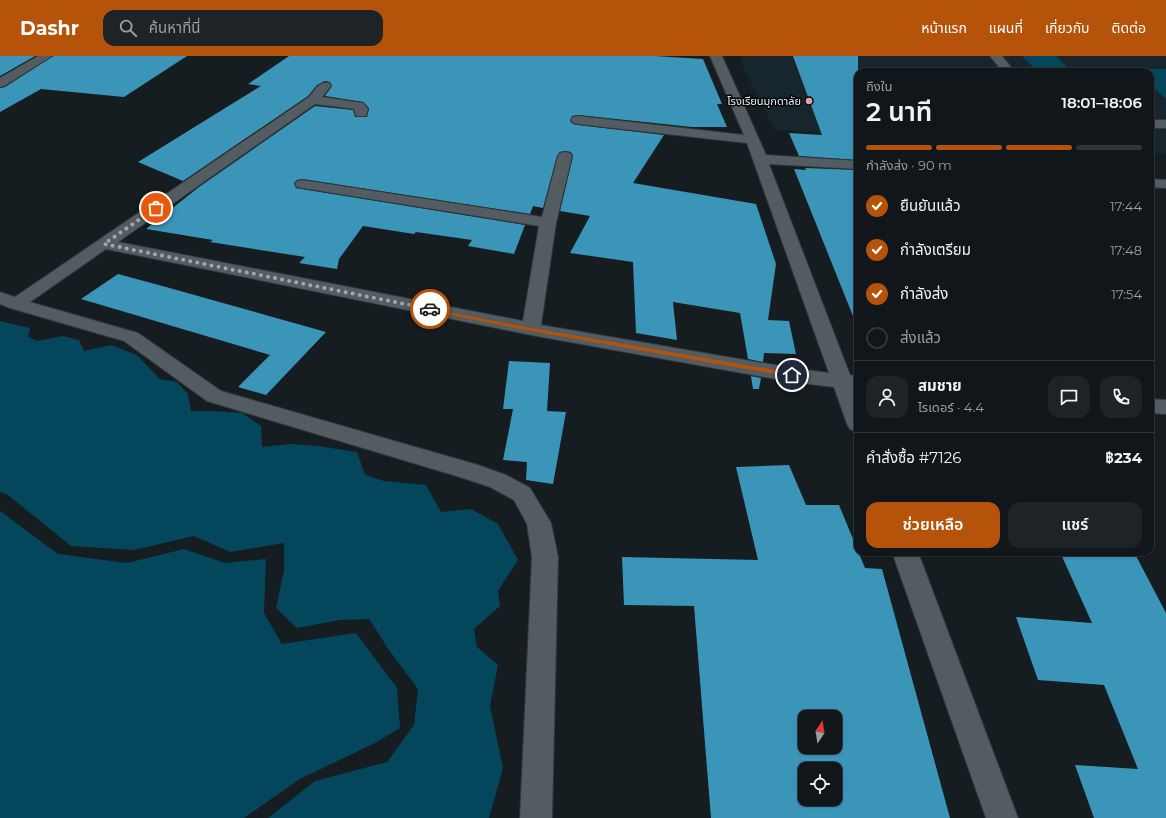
<!DOCTYPE html>
<html lang="th">
<meta charset="utf-8">
<style>
body{margin:0;font-family:Montserrat,"Noto Sans Thai",sans-serif;background:#1e2326;color:#f1f3f6;height:100vh;display:flex;flex-direction:column;font-size:15px;white-space:nowrap}
*{box-sizing:border-box;margin:0}
p{font-size:13px;color:#9c9fa2}
.icon{flex:none;width:22px;height:22px;fill:none;stroke:currentColor;stroke-width:2;stroke-linecap:round;stroke-linejoin:round}
.map{position:relative;flex:1;overflow:hidden}
.details{position:absolute;left:854px;top:12px;width:300px;height:488px;display:flex;flex-direction:column;background:#101619;border-radius:12px;box-shadow:0 1px 3px #0004,0 0 0 1px #303538}
.details>*{flex:none}
.needle{width:26px;rotate:12deg}
.buttons{position:absolute;left:798px;top:654px;display:grid;gap:8px}
.buttons a{display:grid;place-items:center;width:44px;height:44px;border-radius:8px;background:#101619;box-shadow:0 1px 3px #0004,0 0 0 1px #303538;font-size:20px}
.pin{position:absolute;display:grid;place-items:center;width:34px;height:34px;color:#fff;margin:-17px;border:2px solid #fff;border-radius:50%;box-shadow:0 1px 4px #0007}
.courier{position:absolute;display:grid;place-items:center;width:40px;height:40px;margin:-20px;border:3px solid #b45309;border-radius:50%;background:#fff;color:#222;box-shadow:0 1px 5px #0007}
.overview em{font-style:normal;font-weight:600}
.overview div{display:flex;flex-direction:column-reverse}
.overview{display:flex;align-items:center;justify-content:space-between;height:68px;padding:0 12px}
h1{font-size:26px;font-weight:600;line-height:30px}
.bar{display:grid;grid-template-columns:repeat(4,1fr);gap:6px 4px;align-content:center;height:48px;padding:0 12px}
.bar i{height:5px;border-radius:3px;background:#303538}
.bar .on{background:#b45309}
.bar p{grid-column:span 4}
.line{display:flex;align-items:center;gap:10px;padding:0 12px;border-top:1px solid #303538}
.line div{flex:1}
.round{display:grid;place-items:center;flex:none;width:42px;height:42px;border-radius:12px;background:#1e2326}
ol{padding:0 12px;list-style:none}
li{display:flex;align-items:center;gap:12px;height:44px}
li p{margin-inline-start:auto}
li .icon{padding:4px;border-radius:50%;background:#b45309;color:#fff;stroke-width:4}
li:last-child{color:#9c9fa2}
li i{width:22px;height:22px;border:2px solid #303538;border-radius:50%}
.primary-button{display:flex;gap:8px;margin-top:auto;padding:8px 12px}
.primary-button a{flex:1;height:46px;border-radius:12px;background:#b45309;color:#fff;font-size:16px;font-weight:600;line-height:46px;text-align:center}
.primary-button a+a{background:#1e2326;color:#f1f3f6}
header{display:flex;align-items:center;gap:24px;box-sizing:border-box;height:56px;padding:0 20px;background:#b45309;color:#fff}
header strong{font-size:19px}
nav{display:flex;gap:22px;margin-inline-start:auto;font-size:14px}
.search{width:280px;height:36px;background:#1e2326;display:flex;align-items:center;gap:10px;box-sizing:border-box;padding:0 14px;border-radius:12px;color:#9c9fa2;font-size:15px}
.map>svg:first-child{display:block}
</style>
<header>
<strong>Dashr</strong>
<div class="search"><svg class="icon" aria-label="search" viewBox="0 0 24 24"><circle cx="10" cy="10" r="6"/><path d="M15 15l6 6"/></svg>ค้นหาที่นี่</div>
<nav><a>หน้าแรก</a><a>แผนที่</a><a>เกี่ยวกับ</a><a>ติดต่อ</a></nav>
</header>
<div class="map">
<svg width="1166" height="762" viewBox="0 0 1166 762">
<rect width="100%" height="100%" fill="#151d21"/>
<!-- built -->
<path fill="#16262c" d="M740 0H1166V98L1150 97V16H858V79L775 74 744 14Z"/>
<!-- green -->
<path fill="#04465c" d="M1022 0H1056L1072 16H1038Z
M1131 13H1166V43L1150 29V16H1135Z
M0 265 30 272 28 281 37 285 63 280 79 284 84 295 111 289 137 299 160 323 177 326 188 338 191 355H213L242 357 261 370 262 391 290 388 318 390 357 396 365 419 384 425 426 429 441 456 471 453 498 468 518 504 498 535 500 550 474 573 477 591 498 609 490 650 503 712 489 762H268L315 725 387 706 414 669 418 633 389 594 369 563 340 564 297 572 276 552 284 515V487L230 496 194 480 134 494 71 490 8 439 0 436Z
M0 455 58 498 127 507 184 493 225 507 266 503 264 557 282 588 356 577 397 632 400 672 375 687 300 723 244 762H0Z"/>
<!-- building -->
<path fill="#3b95b8" fill-rule="evenodd" d="M0 0H35L0 20Z
M53 0H187L124 41 41 33 0 56V32L5 31Z
M289 0H655L703 3 722 48H717L727 71H692L578 59 572 60 570 65 573 68 578 69 664 79 633 127 756 148 776 208 768 264 789 265 796 298 764 297 763 306 748 303 740 257 673 246 677 284 636 277 633 206 570 197 590 160 560 155 573 100 571 96 565 95 560 96 557 100 543 152 533 150 530 158 302 123 297 124 294 127 296 132 302 133 525 169 514 198 468 190 472 184 416 176 414 178 363 170 339 203 337 213 299 207 305 201 210 186 213 184 146 173 199 131 315 50 353 54 355 61H367L369 52 363 46 325 40 332 30 330 26 325 25 317 29 308 40 183 125 138 106 261 30 248 28Z
M793 0H858V104L799 100 789 77 822 79Z
M805 112 858 114V270H857L794 113 806 114Z
M118 218 166 231 326 276 266 339 238 331 270 299 81 243Z
M509 305 550 307 547 355 566 356 553 428 526 424 527 406 503 404 513 353H503Z
M751 320 761 322 759 333H753Z
M789 409 806 449H839L865 512 882 513 950 762H711L694 550 624 549 622 501 758 504 736 411ZM805 661H835V691H805ZM805 713H835V743H805Z
M1060 496H1134L1166 557V762H1094L1075 709 1138 713 1104 629 1038 624 1016 561 1092 567Z"/>
<g fill="none" stroke-linecap="round" stroke-linejoin="round">
<defs>
<path id="minor" d="M38 0H52L4 30 0 31V22Z
M710 0H722L766 99 858 105V113L769 108 850 319 858 320V334H856L858 340V376L850 373 847 368 834 331 792 326 531 279 106 193 30 246 138 277 221 335 478 409 506 419 530 432 551 467 558 501 552 762H520L532 501 527 468 514 444 490 431 463 422 207 345 124 285 10 252 0 248V236L15 241 309 41C315 34 319 25 329 27L331 30 322 41 363 47 368 53 366 60H356L354 53 315 48 118 186 523 265 539 170 302 132 297 131 295 128 297 125 302 124 542 161 558 100 560 97 565 96 570 97 572 100 556 167 541 269 792 312 829 317 747 87 578 68 573 67 571 64 573 61 578 60 744 79Z
M990 0H1002L1015 16H1003Z
M1150 64H1166V72H1150Z
M1150 123 1166 124V132L1150 131Z
M1150 343 1166 344V358L1150 357Z
M892 496H918L1018 762H986Z"/>
</defs>
<!-- minor casing -->
<use href="#minor" stroke="#32373a" stroke-width="2"/>
<!-- minor -->
<use href="#minor" fill="#535d61" fill-rule="evenodd"/>
</g>
<!-- route -->
<path fill="#b45309" d="M428 252 531 272 792 317 795 319 792 321 531 275 430 255 427 253Z"/>
<g fill="none" stroke-linecap="round" stroke-linejoin="round">
<!-- done -->
<path stroke="#a1a7ab" stroke-width="4" stroke-dasharray="0 7.2" d="M156 152 104 188 430 253"/>
</g>
<!-- markers -->
<circle fill="#f59b9e" stroke="#050709" stroke-width="1.5" cx="809" cy="45" r="4"/>
<g text-anchor="middle" dominant-baseline="central" stroke-width="3" stroke-linejoin="round" paint-order="stroke">
<!-- far-poi labels -->
<g font-size="11" fill="#ecf2f5" stroke="#050709" text-anchor="end">
<text x="801" y="45">โรงเรียนมุกดาลัย</text>
</g>
</g>
</svg>
<div class="buttons">
<a><svg class="needle" viewBox="-14 -14 28 28"><path d="M0-13l5 13h-10z" fill="#e53935"/><path d="M0 13l5-13h-10z" fill="#9c9fa2"/></svg></a>
<a><svg class="icon" aria-label="locate" viewBox="0 0 24 24"><circle cx="12" cy="12" r="6"/><path d="M12 2v4M12 18v4M2 12h4M18 12h4"/></svg></a>
</div>
<div class="pin" style="left:156px;top:152px;background:#ea580c"><svg class="icon" aria-label="bag" viewBox="0 0 24 24"><path d="M5 8h14l-1 12H6zM9 8a3 3 0 0 1 6 0"/></svg></div>
<div class="pin" style="left:792px;top:319px;background:#1f2937"><svg class="icon" aria-label="home" viewBox="0 0 24 24"><path d="M3 11l9-7 9 7M6 9v11h12V9"/></svg></div>
<div class="courier" style="left:430px;top:253px"><svg class="icon" aria-label="car" viewBox="0 0 24 24"><path d="M5 17H2v-5l4-1 3-4h7l3 4 3 1v5h-3M9 17h6M6 11h13"/><circle cx="7" cy="17" r="2"/><circle cx="17" cy="17" r="2"/></svg></div>
<section class="details">
<div class="overview"><div><h1>2 นาที</h1><p>ถึงใน</p></div><em>18:01–18:06</em></div>
<div class="bar"><i class="on"></i><i class="on"></i><i class="on"></i><i></i><p>กำลังส่ง · 90 m</p></div>
<ol>
<li><svg class="icon" aria-label="check" viewBox="0 0 24 24"><path d="M5 12l5 5 9-10"/></svg>ยืนยันแล้ว<p>17:44</p></li>
<li><svg class="icon" aria-label="check" viewBox="0 0 24 24"><path d="M5 12l5 5 9-10"/></svg>กำลังเตรียม<p>17:48</p></li>
<li><svg class="icon" aria-label="check" viewBox="0 0 24 24"><path d="M5 12l5 5 9-10"/></svg>กำลังส่ง<p>17:54</p></li>
<li><i></i>ส่งแล้ว</li>
</ol>
<div class="line" style="height:72px"><a class="round"><svg class="icon" aria-label="person" viewBox="0 0 24 24"><circle cx="12" cy="8" r="4"/><path d="M4 21q1-7 8-7t8 7"/></svg></a><div><b>สมชาย</b><p>ไรเดอร์ · 4.4</p></div><a class="round"><svg class="icon" aria-label="chat" viewBox="0 0 24 24"><path d="M4 5h16v11H9l-5 4z"/></svg></a><a class="round"><svg class="icon" aria-label="phone" viewBox="0 0 24 24"><path d="M5 4h4l2 5-3 2q2 4 5 5l2-3 5 2v4C11 20 4 13 5 4z"/></svg></a></div>
<div class="line" style="height:52px"><div>คำสั่งซื้อ #7126</div><b>฿234</b></div>
<div class="primary-button"><a>ช่วยเหลือ</a><a>แชร์</a></div>
</section>
</div>
